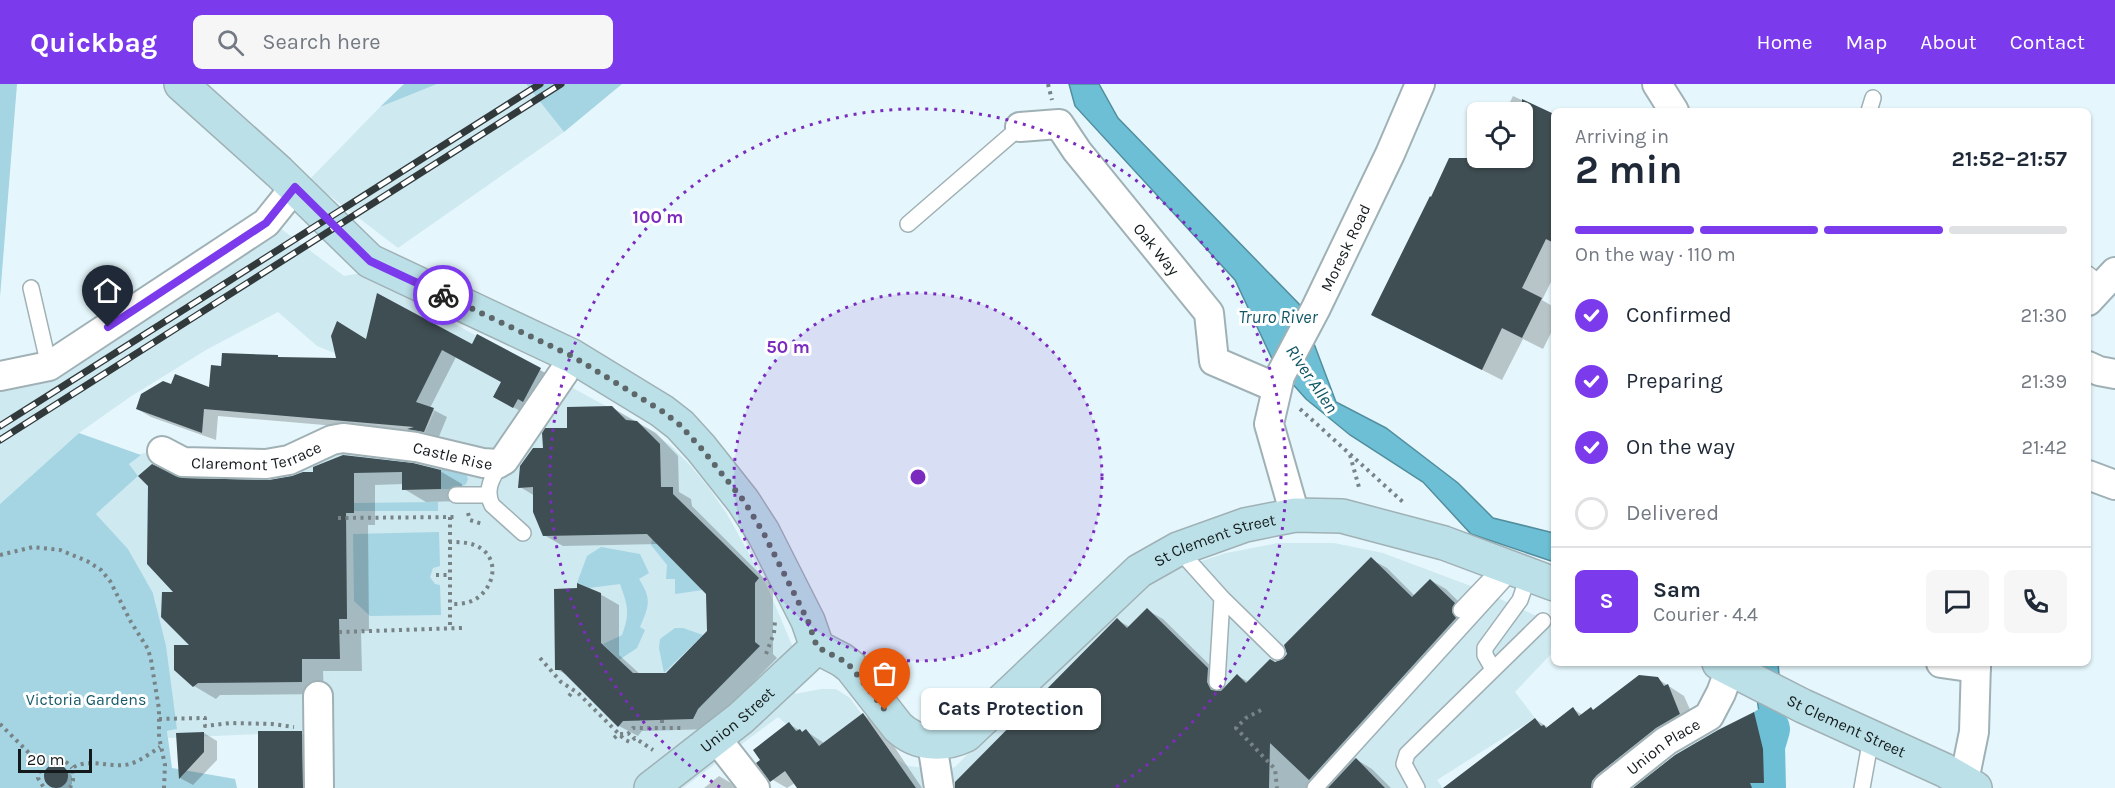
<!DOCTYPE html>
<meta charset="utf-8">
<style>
body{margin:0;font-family:Karla,sans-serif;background:#f6f6f7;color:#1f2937;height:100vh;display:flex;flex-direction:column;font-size:22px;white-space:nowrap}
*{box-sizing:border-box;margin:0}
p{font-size:20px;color:#747a83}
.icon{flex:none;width:33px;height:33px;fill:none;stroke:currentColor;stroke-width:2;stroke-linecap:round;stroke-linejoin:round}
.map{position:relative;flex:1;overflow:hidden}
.panel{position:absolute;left:1551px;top:24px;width:540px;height:558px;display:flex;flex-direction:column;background:#fff;border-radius:9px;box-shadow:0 2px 4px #0004}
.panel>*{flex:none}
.tools{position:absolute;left:1467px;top:18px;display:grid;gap:12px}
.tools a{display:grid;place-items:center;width:66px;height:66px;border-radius:9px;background:#fff;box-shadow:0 2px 4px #0004;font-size:30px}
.scale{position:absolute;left:18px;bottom:15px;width:74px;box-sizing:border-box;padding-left:6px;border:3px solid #141a1c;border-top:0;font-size:16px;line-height:21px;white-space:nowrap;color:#141a1c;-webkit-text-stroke:4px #fff;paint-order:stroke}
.pin{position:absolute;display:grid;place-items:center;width:51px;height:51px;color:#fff;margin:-62px -26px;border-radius:50% 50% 50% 0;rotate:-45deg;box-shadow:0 0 6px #0007}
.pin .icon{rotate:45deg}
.courier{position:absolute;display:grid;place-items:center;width:60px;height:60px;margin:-30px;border:4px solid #7c3aed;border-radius:50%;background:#fff;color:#222;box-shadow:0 2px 8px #0007}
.bubble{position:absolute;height:42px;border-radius:9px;background:#fff;box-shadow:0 2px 4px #0004;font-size:20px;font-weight:700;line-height:42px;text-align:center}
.overview em{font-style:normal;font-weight:700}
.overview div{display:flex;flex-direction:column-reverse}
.overview{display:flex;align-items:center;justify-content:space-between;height:102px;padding:0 24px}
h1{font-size:39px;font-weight:700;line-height:45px}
.bar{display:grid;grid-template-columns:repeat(4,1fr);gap:9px 6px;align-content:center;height:72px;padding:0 24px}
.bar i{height:8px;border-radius:4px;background:#e0e1e3}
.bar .current{background:#7c3aed}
.bar p{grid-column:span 4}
.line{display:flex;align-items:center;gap:15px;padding:0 24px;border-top:2px solid #e0e1e3}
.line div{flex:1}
.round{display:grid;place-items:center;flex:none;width:63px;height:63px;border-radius:9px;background:#f6f6f7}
ol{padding:0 24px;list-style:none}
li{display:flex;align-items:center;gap:18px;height:66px}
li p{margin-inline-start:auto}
li .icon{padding:6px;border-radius:50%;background:#7c3aed;color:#fff;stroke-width:4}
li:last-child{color:#747a83}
li i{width:33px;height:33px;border:3px solid #e0e1e3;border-radius:50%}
header{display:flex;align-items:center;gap:36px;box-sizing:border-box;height:84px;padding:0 30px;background:#7c3aed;color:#fff}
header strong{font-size:28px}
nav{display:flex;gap:33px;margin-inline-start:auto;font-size:21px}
.search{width:420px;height:54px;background:#f6f6f7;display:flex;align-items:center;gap:15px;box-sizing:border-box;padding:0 21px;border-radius:9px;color:#747a83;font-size:22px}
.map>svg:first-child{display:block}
</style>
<header>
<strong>Quickbag</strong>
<div class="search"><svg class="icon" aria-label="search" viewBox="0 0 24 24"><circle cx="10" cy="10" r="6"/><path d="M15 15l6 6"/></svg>Search here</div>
<nav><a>Home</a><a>Map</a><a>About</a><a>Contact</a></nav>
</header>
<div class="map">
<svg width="2115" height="704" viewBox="0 0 2115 704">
<rect width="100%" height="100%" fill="#e5f7fc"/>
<!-- built -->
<path fill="#cfe9f1" d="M437 0H526L564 48 398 164 309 96 380 23Z
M276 141 344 192 361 189 650 346 671 362 689 380 709 404 727 430 766 500 795 568 799 600 795 610 821 605H836L850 614 892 672 908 682 944 686 955 683 1059 578 1121 519 1174 486 1226 469 1278 459H1334L1383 469 1479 505 1534 531 1554 537V567L1515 608 1535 634 1437 696 1443 704H810L812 663 778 633 683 704H308V648L168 654 167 647 177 645 156 519 153 509 128 465 96 430 138 392 129 380 140 371H139L144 369 176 375 419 361 435 327 413 319 342 272 317 262 278 228 206 266 130 313 79 349 0 420V307L36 296Z"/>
<!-- green -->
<path fill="#a5d4e2" d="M0 0H17L0 213Z
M404 0H437L380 23Z
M526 0H622L564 48Z
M79 349 141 371 129 380 138 392 96 430 128 465 153 509 166 562 177 645 167 647 172 684 235 695 237 704H0V420Z
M441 384H456L466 389 468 395 466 400 458 405H433V386H440Z
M438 418V427H354V419Z
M439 448 440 482 433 484 430 493 435 500 440 501 441 531 370 532 354 517 353 450Z
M652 455 703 506 675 510V495H666L667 481 651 461Z
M601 463 640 470 649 489 639 495C652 515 649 522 640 543L645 546 637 564 619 576 603 560 622 551C630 529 628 522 620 500L589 504 577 499 587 472Z
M675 544H683L703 551 664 589 659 564 660 555Z"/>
<!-- water -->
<path fill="#6dbfd5" stroke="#528e9e" stroke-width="1.5" d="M1069 0H1099L1118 34 1299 220 1336 318 1386 344 1458 399 1493 434 1554 449V478L1471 450 1423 398 1350 351 1306 315 1274 279 1235 196 1075 22Z
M1751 579H1778C1783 620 1773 663 1772 704H1762C1771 680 1755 607 1751 579Z"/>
<!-- shadow -->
<path fill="#0003" d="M1513 12 1554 31V192L1542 216 1554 223V243L1543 265 1523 255 1502 296 1373 231 1474 95 1484 74H1522V28H1505Z
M367 257 472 262 540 286 554 294 528 331 509 321 503 298 456 273 430 324 447 333 438 355 417 349 218 332 216 356 151 333 137 325 172 302 211 305 223 283 281 275 337 276Z
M611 323 656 349 678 372 679 408 691 415 692 422 776 506 773 509V570L777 574 716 636 712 645 642 647 638 652 619 642 571 593 556 585 600 510 619 521V571L640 590H667L708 548V509L659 460 563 462 544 451 535 412 520 403 544 365 569 345Z
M440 387 462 400V417L426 418 404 405V400L375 401V441H368L369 547H361L362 587H323L324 610 220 611 216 615 194 602 176 585 193 562 177 509 182 396 266 398 293 394 303 389Z
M1371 475 1387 484 1415 512 1430 496 1446 505 1470 529 1467 538 1471 544 1354 674 1372 685 1391 704H956V699L1117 536 1130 543 1147 526 1163 535 1223 594 1224 607 1238 592 1249 598 1275 579 1284 576Z
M1658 595 1684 612 1696 639 1611 704H1445L1535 635 1549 644 1573 625 1583 631Z
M1754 630 1771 640 1780 676V704H1636L1676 672Z
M863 631 879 640 922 704H799L795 699 787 704 773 696 789 640 804 649 806 647 824 659Z
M259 648 301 649 313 655 314 704H259Z
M204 649 217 657V676L193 701 180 694 178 650Z
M52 682H60L66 685 72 692V700L68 704H56L46 696V687Z
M719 692 731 699 735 704H704Z"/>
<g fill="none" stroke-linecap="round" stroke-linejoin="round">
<!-- river -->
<path stroke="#6dbfd5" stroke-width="44" d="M1764 704 1763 662 1768 645"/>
</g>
<!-- building -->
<path fill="#3f4e53" d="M1522 15 1554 30V159L1546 155 1522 204 1542 214 1522 254 1502 244 1482 286 1371 231 1430 112 1431 113 1449 74H1522Z
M377 209 472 260 477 250 541 284 523 318 518 315 513 324 493 313 501 298 442 266 416 318 434 324 424 348 407 345 414 343 204 325 202 349 136 325 141 310 163 297 171 300 175 290 209 303 211 281 221 282 222 269 278 271V273L336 274 331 252 337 237 366 255Z
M612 322 626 336 637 337 660 360 661 403H673V410L759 494 755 499V558L760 562 698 625 693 635 623 637 618 643 561 586H555L554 505 577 504V499L601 509V559L633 589H666L707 547 706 510 647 450 543 452 533 428V403L518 404 520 382 533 364H543L542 349 545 344H567V323Z
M343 371 413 379 441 386V405L402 406V388L354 389V429H346L347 535H339L340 575H302V598L198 599 193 603 174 586V561H189L161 533 162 508H173L147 480 148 402 138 392 152 380 183 394 269 396 292 392 303 388H313V383Z
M1371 473 1412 513 1430 495 1455 519 1452 528 1456 534 1309 696 1270 659 1269 704H955V698L1117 534 1127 544 1147 524 1208 584 1207 598 1211 606 1221 607 1237 590 1246 599 1270 575 1275 578 1283 575 1287 570 1284 561Z
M1639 591 1658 593 1664 602 1668 600 1680 630 1656 644 1597 691 1592 697 1591 704H1443L1535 634 1541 642 1544 641 1546 644 1573 623 1579 632 1591 623 1593 626Z
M1754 628 1763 665 1764 699H1750L1752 704H1633L1675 671 1718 646Z
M863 629 916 704H797L785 687 770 698 756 679 760 676 753 666 789 638 796 647 800 645 802 648 806 645 819 662Z
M258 647H302L303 704H258Z
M204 648V668L179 695 176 649Z
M1356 674 1385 704H1328Z
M44 692a12 12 0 1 1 24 0a12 12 0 1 1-24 0Z"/>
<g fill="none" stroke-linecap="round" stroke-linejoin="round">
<defs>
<path id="lane" d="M1869 27 1873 14
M908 140 1020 43
M2088 190 2102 202
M31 204 49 282
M502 378C493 392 484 405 492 421L523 449
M456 411H489
M1178 465 1222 514 1277 568
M1461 526 1504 481
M1493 585 1485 571V564L1520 516 1529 490
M1217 598 1222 514
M1315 704 1514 485
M1417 704 1404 680 1407 670 1543 537
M1862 704 1871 654"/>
<g id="street">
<path d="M1657 0 1674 27"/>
<path id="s1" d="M1020 43 1059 40 1077 67 1209 229 1214 277 1277 304"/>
<path d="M2088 217 2115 188"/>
<path d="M2088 282 2099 287 2115 290"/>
<path d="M0 292 49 282 266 139 295 103"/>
<path id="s2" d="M162 367 183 378 266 380 289 376 332 356 343 354 416 363 483 379 497 380 504 376 564 288 572 272"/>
<path d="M2088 391 2115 401"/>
<path id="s3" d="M1295 431 1269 340 1280 292 1316 224 1390 70 1420 0"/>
<path d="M1941 579 1976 584"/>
<path d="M318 612 319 704"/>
<path d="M716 654 755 704"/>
<path d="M932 659 939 704"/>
<path d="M1964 697 1974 648 1976 579"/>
<path id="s4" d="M1607 704 1666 657 1709 632 1721 609 1730 585"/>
</g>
<g id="secondary">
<path id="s5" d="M181 0 279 88 370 177 572 272 662 327 680 341 701 364 743 417 763 448 808 537 817 563 842 576 851 583 898 643C917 661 943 662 966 651L1139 487 1178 465 1245 441 1295 431 1342 432 1444 459 1554 500"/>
<path id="s6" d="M1719 579 1803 622 1944 686 1975 704"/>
<path id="s7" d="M651 704 741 634 817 563"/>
</g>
</defs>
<!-- lane casing -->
<use href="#lane" stroke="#a0b1b6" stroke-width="18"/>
<!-- street casing -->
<use href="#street" stroke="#a0b1b6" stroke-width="32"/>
<!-- secondary casing -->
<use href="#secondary" stroke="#a0b1b6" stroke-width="36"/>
<!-- path -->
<path stroke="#778386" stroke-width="4" stroke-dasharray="3 4.5" stroke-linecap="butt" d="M1048 0 1052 16
M1300 325 1403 418
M1350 371 1360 407
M468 429 470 436 482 440
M450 433V545
M338 434 458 433
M449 458C460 458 472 458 482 465 502 480 491 511 469 518 463 520 456 520 450 520
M0 471 33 463 60 466 87 477 101 486 110 497 131 538 148 565 151 576 159 625V653L165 681 164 704
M436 491H449
M339 548 462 544
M766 570 774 549 775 537
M540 574 561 598 578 609 625 656 630 658 635 654 653 666
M569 612 574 606
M1261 626 1246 634 1236 644 1275 685 1277 704
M159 635 205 634V642L230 639 272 640 294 643
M662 636V643
M0 640 32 672 42 679C53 672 65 674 72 684
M614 654 619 650H628L633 644H681
M42 679 38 694 44 704
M70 704 73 696 72 684C90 673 111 685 130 680 140 677 151 669 160 663"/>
<!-- lane -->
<use href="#lane" stroke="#fff" stroke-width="15"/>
<!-- street -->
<use href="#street" stroke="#fff" stroke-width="28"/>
<!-- secondary -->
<use href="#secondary" stroke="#bbe0e7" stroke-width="33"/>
<defs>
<path id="rail" d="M0 342 540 0
M0 356 561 0"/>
</defs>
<!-- rail casing -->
<use href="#rail" stroke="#31393b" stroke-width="7"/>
<!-- rail -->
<use href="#rail" stroke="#fff" stroke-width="4.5" stroke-dasharray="14" stroke-linecap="butt"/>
</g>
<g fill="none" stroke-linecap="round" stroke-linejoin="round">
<!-- done -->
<path stroke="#5d676a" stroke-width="6" stroke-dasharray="0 10.8" d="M443 211 572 272 662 327 680 341 701 364 744 417 763 448 808 537 817 563 842 576 851 583 885 626"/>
<!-- route -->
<path stroke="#7c3aed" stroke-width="8" d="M108 243 266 139 295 103 370 177 443 211"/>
</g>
<!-- distance rings -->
<circle cx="918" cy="393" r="184" fill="#7b2cbf" fill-opacity=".12"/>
<g fill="none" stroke="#7b2cbf" stroke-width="3" stroke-dasharray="3 6">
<circle cx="918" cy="393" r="184"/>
<path d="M720 703A368 368 0 1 1 1116 703"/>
</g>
<g text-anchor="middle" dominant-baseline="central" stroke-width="6" stroke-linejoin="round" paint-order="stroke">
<!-- street labels -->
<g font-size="16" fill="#141a1c" stroke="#fff">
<text stroke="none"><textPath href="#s3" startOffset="288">Moresk Road</textPath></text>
<text stroke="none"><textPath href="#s1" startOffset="198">Oak Way</textPath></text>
<text stroke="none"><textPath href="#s2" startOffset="98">Claremont Terrace</textPath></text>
<text stroke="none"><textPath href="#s2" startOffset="300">Castle Rise</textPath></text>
<text stroke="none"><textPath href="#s5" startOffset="1383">St Clement Street</textPath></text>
<text stroke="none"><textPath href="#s7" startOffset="110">Union Street</textPath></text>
<text stroke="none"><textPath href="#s6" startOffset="142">St Clement Street</textPath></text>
<text stroke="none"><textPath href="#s4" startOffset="70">Union Place</textPath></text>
</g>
<!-- park labels -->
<g font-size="16" fill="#165a6a" stroke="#fff">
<text x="86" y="615">Victoria Gardens</text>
</g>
<!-- water labels -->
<g font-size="18" font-style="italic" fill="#105766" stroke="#fff">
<text x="1278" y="233">Truro River</text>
<text transform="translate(1312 295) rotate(56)">River Allen</text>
</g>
</g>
<circle cx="918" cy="393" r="9" fill="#7b2cbf" stroke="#fff" stroke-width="3"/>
<g font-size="18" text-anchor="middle" font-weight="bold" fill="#7b2cbf" stroke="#fff" stroke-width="6" stroke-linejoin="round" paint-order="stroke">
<text x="658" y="139">100 m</text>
<text x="788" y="269">50 m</text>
</g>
</svg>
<div class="tools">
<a><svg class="icon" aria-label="locate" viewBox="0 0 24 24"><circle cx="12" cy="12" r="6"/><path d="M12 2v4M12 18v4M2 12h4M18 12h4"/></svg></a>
</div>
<div class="scale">20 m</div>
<div class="pin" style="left:885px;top:626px;background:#ea580c"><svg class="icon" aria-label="bag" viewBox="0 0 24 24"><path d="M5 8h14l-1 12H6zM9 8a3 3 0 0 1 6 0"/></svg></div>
<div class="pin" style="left:108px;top:243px;background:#1f2937"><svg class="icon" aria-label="home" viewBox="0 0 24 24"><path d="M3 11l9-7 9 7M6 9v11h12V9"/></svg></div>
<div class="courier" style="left:443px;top:211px"><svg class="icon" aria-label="bike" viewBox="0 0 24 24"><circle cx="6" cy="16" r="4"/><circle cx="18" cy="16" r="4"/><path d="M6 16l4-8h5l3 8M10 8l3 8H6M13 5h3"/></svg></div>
<div class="bubble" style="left:921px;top:604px;width:180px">Cats Protection</div>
<section class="panel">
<div class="overview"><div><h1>2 min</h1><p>Arriving in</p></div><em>21:52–21:57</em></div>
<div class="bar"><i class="current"></i><i class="current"></i><i class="current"></i><i></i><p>On the way · 110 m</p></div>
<ol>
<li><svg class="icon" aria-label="check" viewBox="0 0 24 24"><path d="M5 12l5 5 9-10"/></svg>Confirmed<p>21:30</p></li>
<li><svg class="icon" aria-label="check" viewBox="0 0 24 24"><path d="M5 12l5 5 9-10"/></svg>Preparing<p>21:39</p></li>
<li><svg class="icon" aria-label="check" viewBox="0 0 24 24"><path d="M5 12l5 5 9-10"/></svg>On the way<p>21:42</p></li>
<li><i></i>Delivered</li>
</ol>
<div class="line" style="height:108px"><b class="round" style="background:#7c3aed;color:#fff">S</b><div><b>Sam</b><p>Courier · 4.4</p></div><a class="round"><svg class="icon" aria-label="chat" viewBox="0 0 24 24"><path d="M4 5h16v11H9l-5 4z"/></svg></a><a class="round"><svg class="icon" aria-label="phone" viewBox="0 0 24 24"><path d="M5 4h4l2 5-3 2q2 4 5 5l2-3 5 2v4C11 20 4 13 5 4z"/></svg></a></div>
</section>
</div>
